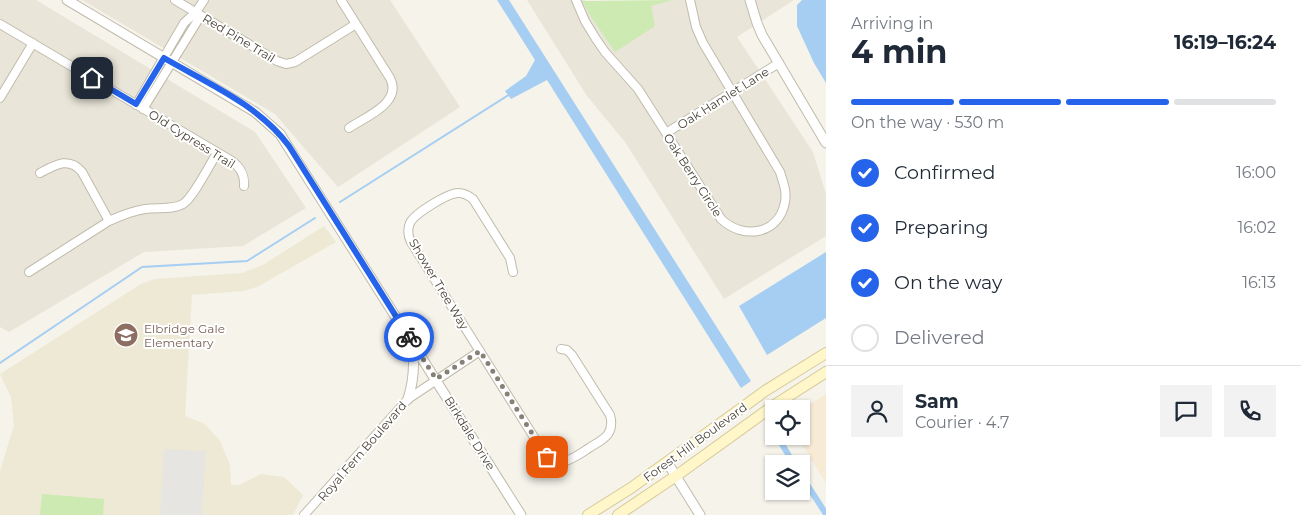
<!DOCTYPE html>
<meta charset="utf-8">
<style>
body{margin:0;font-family:Montserrat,sans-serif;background:#f2f2f3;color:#1f2937;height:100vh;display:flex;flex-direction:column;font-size:19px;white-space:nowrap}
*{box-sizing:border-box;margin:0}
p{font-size:16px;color:#747a83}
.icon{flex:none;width:28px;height:28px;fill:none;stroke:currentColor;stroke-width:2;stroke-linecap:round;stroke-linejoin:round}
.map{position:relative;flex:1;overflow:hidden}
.panel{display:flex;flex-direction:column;background:#fff;width:475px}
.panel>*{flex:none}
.fabs{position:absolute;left:765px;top:400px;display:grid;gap:10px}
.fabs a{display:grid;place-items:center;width:45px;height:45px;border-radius:0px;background:#fff;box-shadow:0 1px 4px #0004;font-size:25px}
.pin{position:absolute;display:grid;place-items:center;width:42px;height:42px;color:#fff;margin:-21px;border-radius:10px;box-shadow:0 2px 8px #0006}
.courier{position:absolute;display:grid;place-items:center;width:50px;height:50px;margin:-25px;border:4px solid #2563eb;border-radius:50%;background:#fff;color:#222;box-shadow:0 1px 6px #0007}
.summary em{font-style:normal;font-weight:700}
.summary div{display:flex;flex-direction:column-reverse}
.summary{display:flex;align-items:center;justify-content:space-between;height:85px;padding:0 25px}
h1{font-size:32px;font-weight:700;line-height:38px}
.bar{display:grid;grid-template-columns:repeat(4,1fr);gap:8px 5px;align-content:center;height:60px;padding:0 25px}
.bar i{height:6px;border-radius:4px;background:#e0e1e3}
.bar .current{background:#2563eb}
.bar p{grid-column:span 4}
.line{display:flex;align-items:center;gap:12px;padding:0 25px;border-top:1px solid #e0e1e3}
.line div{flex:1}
.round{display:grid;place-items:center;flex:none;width:52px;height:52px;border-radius:0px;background:#f2f2f3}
ol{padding:0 25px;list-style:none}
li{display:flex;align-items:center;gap:15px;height:55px}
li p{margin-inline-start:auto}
li .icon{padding:5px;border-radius:50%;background:#2563eb;color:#fff;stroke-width:4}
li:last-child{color:#747a83}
li i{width:28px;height:28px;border:2px solid #e0e1e3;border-radius:50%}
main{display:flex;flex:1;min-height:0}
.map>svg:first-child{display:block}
</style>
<main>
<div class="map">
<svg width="826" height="515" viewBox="0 0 826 515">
<rect width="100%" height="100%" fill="#f5f3ea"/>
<!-- residential -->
<path fill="#e9e5d8" d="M0 0H36L255 132 306 208 243 246 144 252 9 332 0 327Z
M82 0H390L460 107 338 187 275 114Z
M527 0H583L655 26 650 6 673 0H794L737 37 813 152 826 194V236L724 299 625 142 587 96Z"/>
<!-- commercial -->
<path fill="#f7ebd6" d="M826 394V483L797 436H801V410Z"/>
<!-- education -->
<path fill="#eee9d4" d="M324 226 336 242 259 286 244 291 192 295 185 416 205 424 220 441 230 465 231 485H239L261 474 284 477 303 495 293 515H0V471L14 425 11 397 0 374 141 284 155 279 242 273 263 265Z"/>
<!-- green -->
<path fill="#cdeab3" d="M673 0 651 6 655 26 615 52 591 17 582 1Z
M42 494 104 499 103 515H40Z"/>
<!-- parking -->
<path fill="#e7e5e1" d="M164 449 206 451 202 515H160Z"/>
<!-- water -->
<path fill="#a6cef2" d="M497 0H509L751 381 741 388 547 80 511 99 505 91 526 76 535 60Z
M802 0H826V83L814 63 797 26V5Z
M826 252V318L767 355 739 306Z"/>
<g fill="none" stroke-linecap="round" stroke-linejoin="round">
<!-- stream -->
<path stroke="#a6cef2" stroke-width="2" d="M340 202 510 94
M0 363 142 267 247 261 315 218"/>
<!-- canal -->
<path stroke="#a6cef2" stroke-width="6" d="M771 427 774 431
M777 436 794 464
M801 475 826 514"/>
<defs>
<path id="minor" d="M175 0 277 61 286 64 295 62 356 24
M341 0 390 78C403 103 365 117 349 128
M576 0 585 21 596 39 605 52 638 89 721 219C743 240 779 235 785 202 787 191 783 182 780 172L703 43 696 27 690 0
M0 24 232 161C240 167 245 176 244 186
M0 98 33 43
M136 105 184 23 196 12 204 0
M143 109 198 20 196 12
M666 133 779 63
M40 173C55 165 69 156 82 172L109 221
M29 272 109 221C120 216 132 211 145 209 157 207 173 210 183 204 193 198 210 164 217 153
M513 272 510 258 473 199C469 196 465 193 459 193 449 192 414 214 410 223 407 230 408 236 411 242L544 453C558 471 575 457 589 448 595 444 604 440 608 434 612 428 612 422 610 415L572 355 567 350 561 349
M304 515 408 399 480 351"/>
<path id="tertiary" d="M67 0 255 112 280 134 521 515
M750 0 757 23 762 35 826 143
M408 399C414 380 415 364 412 345
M667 462 700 515"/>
<path id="secondary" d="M588 515 631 488 765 391 826 353
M618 515 676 476 773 406 826 372"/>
</defs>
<!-- minor casing -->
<use href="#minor" stroke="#c1bbac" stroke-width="10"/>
<!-- tertiary casing -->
<use href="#tertiary" stroke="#c1bbac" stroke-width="11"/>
<!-- secondary casing -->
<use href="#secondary" stroke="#d6c99a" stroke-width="12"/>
<!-- minor -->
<use href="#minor" stroke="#fff" stroke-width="8"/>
<!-- tertiary -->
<use href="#tertiary" stroke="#fff" stroke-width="9"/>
<!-- secondary -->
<use href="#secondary" stroke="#fff6ca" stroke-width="10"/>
</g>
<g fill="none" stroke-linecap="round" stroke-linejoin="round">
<!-- done -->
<path stroke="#868176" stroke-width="5" stroke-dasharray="0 9" d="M409 337 436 379 480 351 547 457"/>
<!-- route -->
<path stroke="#2563eb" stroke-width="6" d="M92 78 136 104 164 58C207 83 259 105 289 146L409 337"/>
</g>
<!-- icons -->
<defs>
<symbol id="school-disc" viewBox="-11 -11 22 22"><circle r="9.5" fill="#8d6e63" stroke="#fff"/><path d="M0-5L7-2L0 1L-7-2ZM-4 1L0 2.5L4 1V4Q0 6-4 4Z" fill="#fff"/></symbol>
</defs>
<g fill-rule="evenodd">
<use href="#school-disc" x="112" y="321" width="28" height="28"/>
</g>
<g text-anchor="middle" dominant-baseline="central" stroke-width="4" stroke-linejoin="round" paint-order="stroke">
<!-- street labels -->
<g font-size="12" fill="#4a4438" stroke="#fff">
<text transform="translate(239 38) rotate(31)">Red Pine Trail</text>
<text transform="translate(723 98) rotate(-32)">Oak Hamlet Lane</text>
<text transform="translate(192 139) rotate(32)">Old Cypress Trail</text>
<text transform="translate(693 175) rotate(57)">Oak Berry Circle</text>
<text transform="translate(439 284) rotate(59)">Shower Tree Way</text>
<text transform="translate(470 433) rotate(58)">Birkdale Drive</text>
<text transform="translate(695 442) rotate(-36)">Forest Hill Boulevard</text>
<text transform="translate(362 451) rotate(-49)">Royal Fern Boulevard</text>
</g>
<!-- education labels -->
<g font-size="12" fill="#785e54" stroke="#fff" text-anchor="start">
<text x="144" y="328">Elbridge Gale<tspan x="144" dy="14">Elementary</tspan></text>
</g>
</g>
</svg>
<div class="fabs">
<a><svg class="icon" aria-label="locate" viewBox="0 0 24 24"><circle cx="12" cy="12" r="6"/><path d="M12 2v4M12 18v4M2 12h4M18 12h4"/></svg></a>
<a><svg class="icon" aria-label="layers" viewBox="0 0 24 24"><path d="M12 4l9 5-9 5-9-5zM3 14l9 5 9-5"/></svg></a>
</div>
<div class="pin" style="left:547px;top:457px;background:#ea580c"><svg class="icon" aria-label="bag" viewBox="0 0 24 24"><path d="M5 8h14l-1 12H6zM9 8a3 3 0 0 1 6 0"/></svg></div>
<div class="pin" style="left:92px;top:78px;background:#1f2937"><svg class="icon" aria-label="home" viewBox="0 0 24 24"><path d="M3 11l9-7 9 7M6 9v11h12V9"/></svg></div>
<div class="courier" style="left:409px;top:337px"><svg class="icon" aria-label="bike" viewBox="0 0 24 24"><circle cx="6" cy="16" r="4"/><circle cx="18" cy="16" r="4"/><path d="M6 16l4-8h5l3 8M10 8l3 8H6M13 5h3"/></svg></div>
</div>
<section class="panel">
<div class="summary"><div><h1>4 min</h1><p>Arriving in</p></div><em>16:19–16:24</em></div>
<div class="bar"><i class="current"></i><i class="current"></i><i class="current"></i><i></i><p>On the way · 530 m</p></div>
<ol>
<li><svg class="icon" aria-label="check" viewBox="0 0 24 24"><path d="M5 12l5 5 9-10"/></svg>Confirmed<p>16:00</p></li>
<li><svg class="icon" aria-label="check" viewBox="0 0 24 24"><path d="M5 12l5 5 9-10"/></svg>Preparing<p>16:02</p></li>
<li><svg class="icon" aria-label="check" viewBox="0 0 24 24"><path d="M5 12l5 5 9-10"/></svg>On the way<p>16:13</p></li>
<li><i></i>Delivered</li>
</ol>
<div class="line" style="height:90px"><a class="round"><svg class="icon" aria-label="person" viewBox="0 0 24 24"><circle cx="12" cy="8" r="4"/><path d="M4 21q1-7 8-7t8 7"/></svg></a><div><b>Sam</b><p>Courier · 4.7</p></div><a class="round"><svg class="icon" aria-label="chat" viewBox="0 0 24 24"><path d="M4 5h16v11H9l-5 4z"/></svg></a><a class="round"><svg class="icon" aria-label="phone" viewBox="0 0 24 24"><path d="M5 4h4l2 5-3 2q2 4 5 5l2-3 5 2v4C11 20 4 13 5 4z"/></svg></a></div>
</section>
</main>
